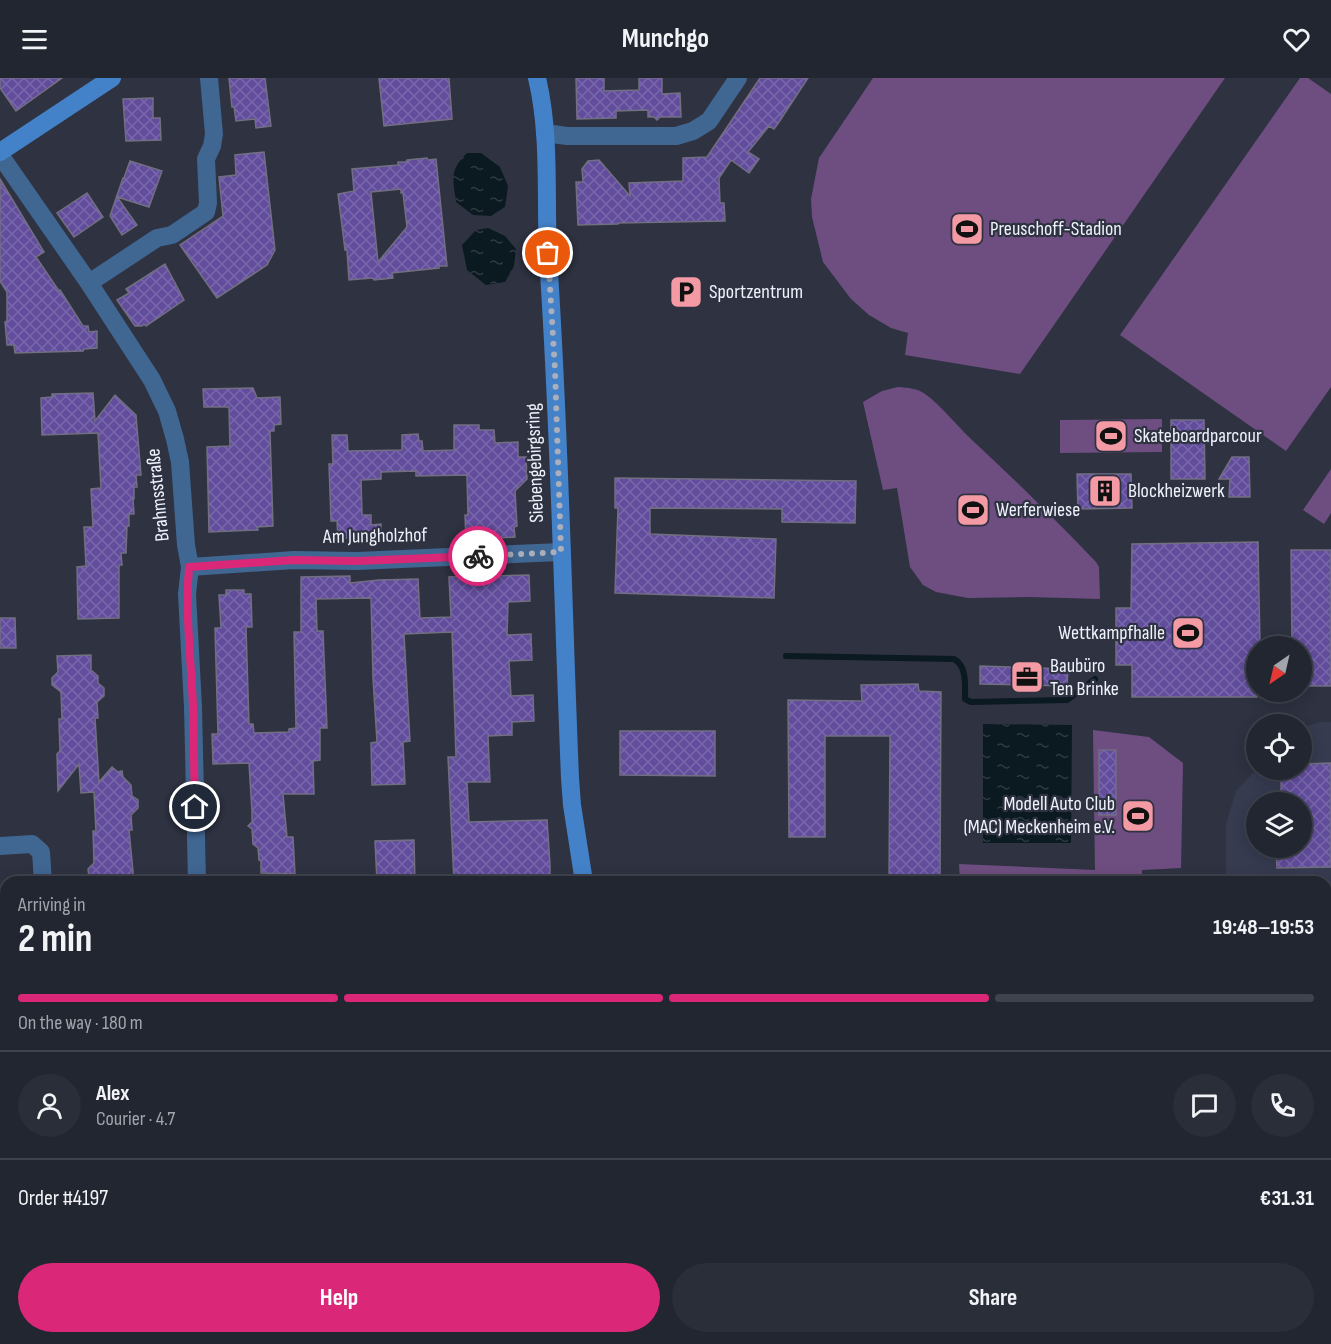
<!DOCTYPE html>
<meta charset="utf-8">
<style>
body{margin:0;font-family:"Sofia Sans Condensed",sans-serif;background:#2a2e39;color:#f1f3f6;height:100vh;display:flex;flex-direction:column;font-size:22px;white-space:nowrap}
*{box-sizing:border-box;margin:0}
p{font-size:20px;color:#a2a5ab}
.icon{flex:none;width:33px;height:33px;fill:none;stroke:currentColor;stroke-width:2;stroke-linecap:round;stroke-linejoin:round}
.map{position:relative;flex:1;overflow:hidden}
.side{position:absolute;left:0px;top:798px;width:1332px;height:468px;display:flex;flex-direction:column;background:#222631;border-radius:18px 18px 0 0;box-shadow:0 3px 15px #0003,0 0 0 2px #3f434d}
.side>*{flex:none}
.needle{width:39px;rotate:214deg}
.tools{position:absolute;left:1246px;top:558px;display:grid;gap:12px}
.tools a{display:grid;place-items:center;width:66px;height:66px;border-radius:50%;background:#222631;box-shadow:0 3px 15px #0003,0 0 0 2px #3f434d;font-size:30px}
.pin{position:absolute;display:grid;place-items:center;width:51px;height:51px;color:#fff;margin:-26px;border:3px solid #fff;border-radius:50%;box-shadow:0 2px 6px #0007}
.courier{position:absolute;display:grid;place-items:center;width:60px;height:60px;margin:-30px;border:4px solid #db2777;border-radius:50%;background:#fff;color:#222;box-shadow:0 2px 8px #0007}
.overview em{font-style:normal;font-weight:700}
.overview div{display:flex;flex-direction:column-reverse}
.overview{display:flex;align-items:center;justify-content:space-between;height:102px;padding:0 18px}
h1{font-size:39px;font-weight:700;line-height:45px}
.bar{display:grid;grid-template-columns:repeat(4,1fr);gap:9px 6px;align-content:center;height:72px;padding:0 18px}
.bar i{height:8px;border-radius:4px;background:#3f434d}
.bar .active{background:#db2777}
.bar p{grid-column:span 4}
.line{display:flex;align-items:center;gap:15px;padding:0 18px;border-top:2px solid #3f434d}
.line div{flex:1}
.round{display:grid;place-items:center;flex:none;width:63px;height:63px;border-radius:32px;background:#2a2e39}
.button{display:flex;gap:12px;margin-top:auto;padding:12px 18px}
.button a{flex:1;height:69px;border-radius:36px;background:#db2777;color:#fff;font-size:24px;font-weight:700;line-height:69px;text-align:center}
.button a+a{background:#2a2e39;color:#f1f3f6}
header{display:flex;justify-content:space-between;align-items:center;height:78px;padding:0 18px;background:#222631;font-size:27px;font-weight:700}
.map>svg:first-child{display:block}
</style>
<header><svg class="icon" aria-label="menu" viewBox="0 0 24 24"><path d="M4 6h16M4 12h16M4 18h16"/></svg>Munchgo<svg class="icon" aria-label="heart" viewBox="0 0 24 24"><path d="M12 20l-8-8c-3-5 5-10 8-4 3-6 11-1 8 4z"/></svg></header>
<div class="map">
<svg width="1331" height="1266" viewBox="0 0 1331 1266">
<defs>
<pattern id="water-ripples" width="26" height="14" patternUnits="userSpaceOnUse" patternTransform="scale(1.5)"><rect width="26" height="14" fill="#0b1920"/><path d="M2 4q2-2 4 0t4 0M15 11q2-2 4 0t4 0" fill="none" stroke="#2f3b41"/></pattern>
<pattern id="building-cross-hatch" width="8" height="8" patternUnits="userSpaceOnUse" patternTransform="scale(1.5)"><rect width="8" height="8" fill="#624d9d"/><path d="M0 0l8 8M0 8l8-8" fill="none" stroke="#7967ac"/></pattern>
</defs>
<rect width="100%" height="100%" fill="#2e3241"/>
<!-- built -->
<path fill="#363b50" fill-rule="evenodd" d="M1320 644H1331V1266H858L853 1260H1326V804H1226V746L1236 713 1257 690V692H1302V649ZM1257 724H1302V770H1257Z"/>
<!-- park -->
<path fill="#6e4e80" d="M873 0H1225L1020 296 905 277 908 255 891 250 869 237 851 221 823 184 812 139 811 121 819 80Z
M1300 0H1308L1331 16V309L1286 373 1120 257Z
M898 309C908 310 917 310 925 316 941 327 956 347 971 361 1014 401 1056 442 1096 484L1099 489 1100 521 1029 519 968 520 936 514 923 507 910 489 897 410 883 412 863 324 882 313Z
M1162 341V374L1060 375V342Z
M1331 391V435L1324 446 1303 432Z
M1093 652 1149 659 1183 685 1181 790 1142 792V804H960L959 786 1095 792Z"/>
<!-- water -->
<path fill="url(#water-ripples)" d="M467 75H481L500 89 508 108 505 129 491 138 473 137 456 124C453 102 449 92 467 75Z
M488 150 505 158 516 171 514 188 505 204 486 207 467 192 462 167 476 152Z
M983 646 1072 647 1071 765H983Z"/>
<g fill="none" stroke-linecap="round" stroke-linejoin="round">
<!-- stream -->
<path stroke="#0b1920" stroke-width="6" d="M786 578 954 581C967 588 965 607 965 621L971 624 1067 622 1095 601"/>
</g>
<!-- building -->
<path fill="url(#building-cross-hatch)" stroke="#726f81" stroke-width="1.5" fill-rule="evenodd" d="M0 0H62L16 33 0 10Z
M229 0H265L271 48 256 50 255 41 236 43 234 29H232Z
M379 0H449L452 41 384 48Z
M576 0H604V13L639 12V0H662V16L680 15 681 39H660L657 42 654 39H648V32L616 33V40L577 41Z
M760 0H808L779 44 774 51 769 48 748 74 759 81 749 95 731 82 719 100 720 125H724L725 143 618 145V146L578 147 576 104H583L582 91 588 83 599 82 630 118 629 105 683 103V80L707 79Z
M153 20V40H160L161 62 126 63 123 21Z
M264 74 275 172 267 187 217 220 180 167 223 138 219 99 236 97 235 77Z
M427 80 428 82 436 81 447 188H439V190L392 195 393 200 374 202 373 200 349 202 347 172H345L338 116 354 113 352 91 398 87V84H406L407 82ZM401 111V115H403L407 149 378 184 371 114Z
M130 83 162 93 149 129 117 119 137 147 122 157 110 138 123 100H124Z
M0 101 44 174 36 179 59 213 60 212 83 248H88L89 254 97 253V270L84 271 83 273 15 275 14 267H7L5 244 7 243V214L0 203Z
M87 115 103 139 74 159 57 135Z
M165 186 184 222 146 248 144 246 142 248H135L117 222 129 215 126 211Z
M253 310 257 320 280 319 281 346 274 347V353H270L273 448 257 449 258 452 209 454 207 369 230 368 229 329H204L203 311Z
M93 315 95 343 115 317 136 337 141 397H136L137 409H134V421H133L134 436H129V448H127L126 475H121L122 487H119V540L78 541 77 489 86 488 84 449H93L91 411 101 410 98 355 42 357 41 320 52 319V316Z
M1171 342H1204L1205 401H1171Z
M454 347H479V352H494L495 365 518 364V379H526L527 401 515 413 517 448 514 449 515 459 466 462 465 437H468L467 397 416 398V393L381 394V401L361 402 362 437H371V447L381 446V461L353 463 349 460 338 461 337 443H331L329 386H333L332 357H347L348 373 402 372V357L418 356 419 363H422L423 373 454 372Z
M1232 379H1249L1250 419H1229L1230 401H1219Z
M1077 396H1131L1132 430 1078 431Z
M615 400 856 403 855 445 782 444V431L650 430V456L776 461 774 520 615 515 618 430H615Z
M1258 464 1260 568H1257V619H1132V587H1116V530H1131L1132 466Z
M1291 472H1331V608H1302V568H1292Z
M489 497V498L529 497 530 523 508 524 507 557 531 556 532 582 509 583 511 618 533 617 534 643 512 644V657L488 658 490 704H467L469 744 547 742 550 786V804H454L448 679H456L452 554 404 556 410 663 403 664 405 706 372 707 371 665 377 664 373 600 371 520 316 521 317 553H323L327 650H320V682L313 683 314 716H283L287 759H293L295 796 261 795V783L259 782 258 770 253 766 252 751 248 748 252 744V734L249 685 213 686 212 656H218L215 550H221L219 517H226V512H244V516H251L252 549H246L249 646H253L254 655 289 654V651L296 650 294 554H301V499L350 498V505L379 502 418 501 420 540 451 539 449 499Z
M0 540H15L16 570H0Z
M91 577V592L98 598V605L104 610V618L97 624 98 640H95L99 704 112 689 118 694 122 693 123 699 131 707 132 718 138 722V730L131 737 132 752H129L134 804H95L89 799 88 791 94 785 93 753H96L94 714 81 715 79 686 58 713 57 676 60 673 59 641H62L61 614 52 607V600L58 594 57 578Z
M980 588 1068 591 1067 608 980 606Z
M918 606 919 613 941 614 940 804H889L890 658H825V759H789L788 622 862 623 861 607Z
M620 653H715V698L620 697Z
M1099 672H1116V737H1099Z
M1331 685V789L1277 790 1276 770H1302V724H1281V692H1302V686Z
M414 762 415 804H377L375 763Z"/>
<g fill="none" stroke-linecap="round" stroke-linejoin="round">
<!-- street -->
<path stroke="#406692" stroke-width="18" d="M545 55 567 58H676L693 53 709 43 738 0
M0 77 89 205 152 302 167 333 175 361 180 384 186 467 190 489 187 516 193 629 197 804
M89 205 157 160 172 157 206 134 208 125 206 81 212 68 214 56 209 0
M190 489 294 482 357 483 561 474
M0 768 32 766 41 774 43 804
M0 880H6
M0 1143H6
M586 1260 590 1266
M300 1266 306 1260"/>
<!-- secondary -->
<path stroke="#4381c8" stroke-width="18" d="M537 0C552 63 544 130 549 195 560 363 563 531 570 700L572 727 584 804
M0 74 112 0
M819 1260 824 1266"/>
</g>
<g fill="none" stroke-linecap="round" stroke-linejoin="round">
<!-- done -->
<path stroke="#abafbb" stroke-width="6" stroke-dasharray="0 10.8" d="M478 478 561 474 555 292 548 175"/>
<!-- route -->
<path stroke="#db2777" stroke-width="8" d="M195 729C194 695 194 661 193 628 191 581 185 535 189 489L294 482 357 483 478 478"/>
</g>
<!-- icons -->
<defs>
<symbol id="stadium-square" viewBox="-11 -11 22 22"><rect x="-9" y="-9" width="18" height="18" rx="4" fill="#f49aa5" stroke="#2e3241"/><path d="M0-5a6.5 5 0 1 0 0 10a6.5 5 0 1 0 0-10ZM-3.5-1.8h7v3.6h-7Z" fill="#111"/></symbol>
<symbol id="parking-square" viewBox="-11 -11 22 22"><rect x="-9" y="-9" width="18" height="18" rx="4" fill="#f49aa5" stroke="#2e3241"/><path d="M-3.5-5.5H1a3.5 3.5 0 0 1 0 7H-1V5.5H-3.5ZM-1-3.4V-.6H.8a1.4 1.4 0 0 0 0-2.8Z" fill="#111"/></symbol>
<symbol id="building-square" viewBox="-11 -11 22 22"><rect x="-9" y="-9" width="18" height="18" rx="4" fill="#f49aa5" stroke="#2e3241"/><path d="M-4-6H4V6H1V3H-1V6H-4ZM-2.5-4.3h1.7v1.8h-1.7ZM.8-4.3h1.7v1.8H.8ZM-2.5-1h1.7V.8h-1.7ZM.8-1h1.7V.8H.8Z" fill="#111"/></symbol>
<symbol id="office-square" viewBox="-11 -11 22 22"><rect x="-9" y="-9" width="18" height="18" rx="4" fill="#f49aa5" stroke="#2e3241"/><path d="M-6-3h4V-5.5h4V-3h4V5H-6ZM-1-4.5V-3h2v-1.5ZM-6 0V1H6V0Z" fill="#111"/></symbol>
</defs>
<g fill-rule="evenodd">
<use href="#stadium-square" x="948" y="132" width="38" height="38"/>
<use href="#parking-square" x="667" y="195" width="38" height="38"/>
<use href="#stadium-square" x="1092" y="339" width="38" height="38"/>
<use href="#building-square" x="1086" y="394" width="38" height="38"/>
<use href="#stadium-square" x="954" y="413" width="38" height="38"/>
<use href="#stadium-square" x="1169" y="536" width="38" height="38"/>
<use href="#office-square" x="1008" y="580" width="38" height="38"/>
<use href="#stadium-square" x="1119" y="719" width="38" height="38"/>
</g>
<g text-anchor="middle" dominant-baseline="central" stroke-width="4.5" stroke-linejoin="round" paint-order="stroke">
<!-- poi labels -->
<g font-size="20" fill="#eff2fc" stroke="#2e3241" text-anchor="start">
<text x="990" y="151">Preuschoff-Stadion</text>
<text x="709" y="214">Sportzentrum</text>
<text x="1134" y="358">Skateboardparcour</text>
<text x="1128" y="413">Blockheizwerk</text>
<text x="996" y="432">Werferwiese</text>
<text x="1165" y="555" text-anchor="end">Wettkampfhalle</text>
<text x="1050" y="588">Baubüro<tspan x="1050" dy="23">Ten Brinke</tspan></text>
<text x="1115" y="726" text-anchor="end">Modell Auto Club<tspan x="1115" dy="23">(MAC) Meckenheim e.V.</tspan></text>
</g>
<!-- street labels -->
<g font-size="20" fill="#eff2fc" stroke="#2e3241">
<text transform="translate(535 385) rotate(-92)">Siebengebirgsring</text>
<text transform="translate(158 417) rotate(-96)">Brahmsstraße</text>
<text transform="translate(375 458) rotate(-1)">Am Jungholzhof</text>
</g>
</g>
</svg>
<div class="tools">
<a><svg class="needle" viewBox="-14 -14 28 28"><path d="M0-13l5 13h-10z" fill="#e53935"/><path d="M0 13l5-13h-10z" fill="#a2a5ab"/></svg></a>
<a><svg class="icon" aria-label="locate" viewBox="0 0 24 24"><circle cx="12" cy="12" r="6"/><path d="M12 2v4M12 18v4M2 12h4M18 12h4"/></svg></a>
<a><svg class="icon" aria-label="layers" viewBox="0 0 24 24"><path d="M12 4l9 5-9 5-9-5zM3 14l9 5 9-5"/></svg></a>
</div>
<div class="pin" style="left:548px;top:175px;background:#ea580c"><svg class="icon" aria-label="bag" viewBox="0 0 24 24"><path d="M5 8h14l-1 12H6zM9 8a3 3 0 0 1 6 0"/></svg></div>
<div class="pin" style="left:195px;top:729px;background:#1f2937"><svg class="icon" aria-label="home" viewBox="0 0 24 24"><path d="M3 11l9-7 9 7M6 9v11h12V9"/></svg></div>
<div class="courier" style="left:478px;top:478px"><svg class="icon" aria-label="bike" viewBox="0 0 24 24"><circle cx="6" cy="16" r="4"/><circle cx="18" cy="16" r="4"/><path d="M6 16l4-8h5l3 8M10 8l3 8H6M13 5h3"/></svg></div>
<section class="side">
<div class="overview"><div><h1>2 min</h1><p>Arriving in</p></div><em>19:48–19:53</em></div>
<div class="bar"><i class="active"></i><i class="active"></i><i class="active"></i><i></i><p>On the way · 180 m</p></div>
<div class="line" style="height:108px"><a class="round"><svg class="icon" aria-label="person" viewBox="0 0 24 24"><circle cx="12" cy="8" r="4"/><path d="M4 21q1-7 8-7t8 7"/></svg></a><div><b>Alex</b><p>Courier · 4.7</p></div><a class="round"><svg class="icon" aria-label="chat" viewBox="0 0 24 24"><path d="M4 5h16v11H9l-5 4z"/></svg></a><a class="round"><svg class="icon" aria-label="phone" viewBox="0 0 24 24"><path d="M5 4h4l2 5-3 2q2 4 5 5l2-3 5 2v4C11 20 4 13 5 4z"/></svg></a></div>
<div class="line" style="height:78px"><div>Order #4197</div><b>€31.31</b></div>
<div class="button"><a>Help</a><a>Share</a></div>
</section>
</div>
